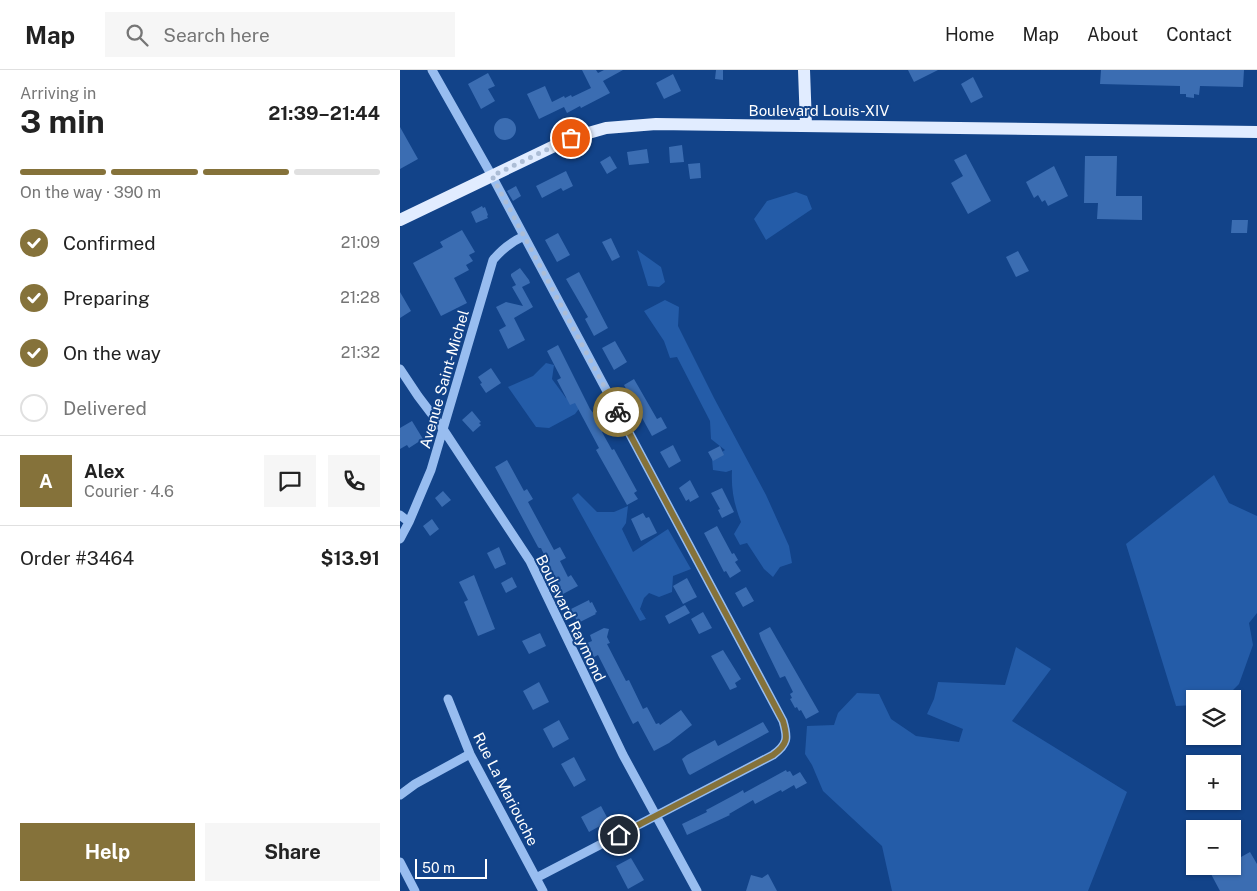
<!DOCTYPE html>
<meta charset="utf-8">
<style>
body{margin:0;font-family:"Public Sans",sans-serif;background:#f6f6f6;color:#222;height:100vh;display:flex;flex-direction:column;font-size:19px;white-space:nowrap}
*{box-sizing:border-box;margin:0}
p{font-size:16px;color:#767676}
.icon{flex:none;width:28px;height:28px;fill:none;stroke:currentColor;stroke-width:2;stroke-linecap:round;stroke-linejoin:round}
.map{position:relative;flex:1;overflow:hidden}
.sheet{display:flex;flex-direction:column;background:#fff;width:400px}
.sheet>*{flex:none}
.tools{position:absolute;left:786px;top:620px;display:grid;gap:10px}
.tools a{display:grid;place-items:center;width:55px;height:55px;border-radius:0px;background:#fff;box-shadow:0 1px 4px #0004;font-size:25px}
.scale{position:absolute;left:15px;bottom:12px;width:72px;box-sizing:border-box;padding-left:5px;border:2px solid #fff;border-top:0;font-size:14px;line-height:18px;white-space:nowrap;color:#fff;-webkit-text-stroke:4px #124389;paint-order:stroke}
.pin{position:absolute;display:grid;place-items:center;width:42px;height:42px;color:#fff;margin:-21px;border:2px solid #fff;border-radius:50%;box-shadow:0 1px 5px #0007}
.courier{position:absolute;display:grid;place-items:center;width:50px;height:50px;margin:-25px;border:4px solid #85723a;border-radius:50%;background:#fff;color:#222;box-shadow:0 1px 6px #0007}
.overview em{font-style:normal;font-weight:700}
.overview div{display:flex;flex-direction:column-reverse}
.overview{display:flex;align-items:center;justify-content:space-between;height:85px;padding:0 20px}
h1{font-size:32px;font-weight:700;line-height:38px}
.bar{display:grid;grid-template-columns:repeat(4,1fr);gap:8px 5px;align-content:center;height:60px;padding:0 20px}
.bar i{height:6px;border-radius:4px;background:#e0e0e0}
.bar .current{background:#85723a}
.bar p{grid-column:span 4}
.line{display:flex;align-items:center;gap:12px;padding:0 20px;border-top:1px solid #e0e0e0}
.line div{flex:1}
.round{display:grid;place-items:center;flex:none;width:52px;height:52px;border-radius:0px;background:#f6f6f6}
ol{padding:0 20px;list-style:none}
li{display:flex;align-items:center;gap:15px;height:55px}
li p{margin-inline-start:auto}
li .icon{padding:5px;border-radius:50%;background:#85723a;color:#fff;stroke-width:4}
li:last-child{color:#767676}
li i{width:28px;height:28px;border:2px solid #e0e0e0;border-radius:50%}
.cta{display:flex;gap:10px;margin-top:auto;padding:10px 20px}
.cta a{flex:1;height:58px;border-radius:0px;background:#85723a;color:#fff;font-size:20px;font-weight:700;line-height:58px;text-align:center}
.cta a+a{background:#f6f6f6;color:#222}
header{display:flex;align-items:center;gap:30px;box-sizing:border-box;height:70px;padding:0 25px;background:#fff;border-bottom:1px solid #e0e0e0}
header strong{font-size:24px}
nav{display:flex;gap:28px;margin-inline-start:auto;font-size:18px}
.search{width:350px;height:45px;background:#f6f6f6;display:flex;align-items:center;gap:12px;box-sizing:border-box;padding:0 18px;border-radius:0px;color:#767676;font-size:19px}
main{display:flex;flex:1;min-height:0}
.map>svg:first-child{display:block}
</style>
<header>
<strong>Map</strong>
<div class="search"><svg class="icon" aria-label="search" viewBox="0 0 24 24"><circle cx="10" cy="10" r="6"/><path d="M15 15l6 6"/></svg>Search here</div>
<nav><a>Home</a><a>Map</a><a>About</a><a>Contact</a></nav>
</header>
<main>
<section class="sheet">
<div class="overview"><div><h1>3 min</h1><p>Arriving in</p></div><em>21:39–21:44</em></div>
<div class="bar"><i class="current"></i><i class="current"></i><i class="current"></i><i></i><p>On the way · 390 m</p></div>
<ol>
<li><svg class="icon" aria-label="check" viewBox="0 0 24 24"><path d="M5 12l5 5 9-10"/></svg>Confirmed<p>21:09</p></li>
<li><svg class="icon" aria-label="check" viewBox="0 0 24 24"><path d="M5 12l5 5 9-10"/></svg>Preparing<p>21:28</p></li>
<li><svg class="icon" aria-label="check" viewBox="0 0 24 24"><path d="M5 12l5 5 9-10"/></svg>On the way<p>21:32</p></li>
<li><i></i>Delivered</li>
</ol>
<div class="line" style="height:90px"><b class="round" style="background:#85723a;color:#fff">A</b><div><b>Alex</b><p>Courier · 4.6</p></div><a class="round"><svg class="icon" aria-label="chat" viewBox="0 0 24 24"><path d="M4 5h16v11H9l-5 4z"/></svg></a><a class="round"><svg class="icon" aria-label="phone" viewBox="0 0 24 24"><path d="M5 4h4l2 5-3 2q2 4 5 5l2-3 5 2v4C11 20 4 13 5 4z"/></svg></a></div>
<div class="line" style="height:65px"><div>Order #3464</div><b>$13.91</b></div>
<div class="cta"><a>Help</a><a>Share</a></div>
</section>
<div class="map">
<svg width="857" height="821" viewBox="0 0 857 821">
<rect width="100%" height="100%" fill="#124389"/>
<!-- green -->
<path fill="#245ca8" d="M396 122 407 126 412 139 366 170 354 149 367 131Z
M237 180 261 197 265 212 259 217 248 216Z
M265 230 279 237 278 256 314 328 366 425 389 476 392 493 380 497 373 507 364 499 347 473 340 475 334 464 341 452C334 434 331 419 332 400L326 402 313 400 312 389 325 380 311 369 310 351 277 287 270 288 264 271 244 241Z
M146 293 154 295 152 309 166 328 184 332 175 344 149 358 136 357 108 317 133 306Z
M814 405 829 433 857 446V543L849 553 853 575 839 614 824 629H795V635L776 636 726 474Z
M178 423 197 442H214L228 436 226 453 222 459 233 482 268 459 291 499 273 506 272 522 259 527 249 523 244 528 240 539 246 549 240 551 172 428Z
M616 577 651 599 612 651 727 722 688 821H492L482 776 423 721 412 695 405 684 407 656 434 655 438 643 457 623 479 624 491 649 516 666 559 672 563 659 527 644 534 629 538 612 605 615Z"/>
<!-- building -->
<path fill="#3b6db2" d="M182 0H196L198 3 204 0H223L203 11 210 23 181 38 180 36 167 43 164 37 139 49 127 24 145 16 152 32 164 26 165 28 171 25 172 27 191 18Z
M316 0H323V10L315 9Z
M508 0H538L514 12Z
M701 0H844L843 17 800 16 799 25 794 24V28L786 27V24H780V16L700 14Z
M88 3 95 16 88 19 95 31 81 39 68 14Z
M273 4 281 21 264 29 256 13Z
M573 7 583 27 571 33 561 14Z
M94 59a11 11 0 1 1 22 0a11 11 0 1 1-22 0Z
M0 57 18 89 0 99Z
M282 75 284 92 270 93 269 77Z
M247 79 249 93 229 95 227 82Z
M566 84 591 131 568 144 551 113 563 106 554 90Z
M210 86 217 98 207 104 200 92Z
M685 86H717L716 126H742V150L697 149 698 133H684Z
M300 93 301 108 290 109 288 94Z
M654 96 668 126 648 136 645 130 642 132 638 125 634 128 626 112Z
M166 101 173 116 163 121 161 118 142 128 136 116Z
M116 116 121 126 113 131 107 121Z
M82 136 83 138 85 137 88 145 87 146 88 148 76 153 71 142Z
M832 150H848L847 163H831Z
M62 160 75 182 69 185 73 191 66 195 69 200 54 208 67 233 41 246 13 193 43 177 40 172Z
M158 163 170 185 157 192 145 170Z
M211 168 220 187 212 191 202 172Z
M618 181 629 201 616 207 606 187Z
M120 198 129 210 130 213 122 217 133 237 114 248 125 270 108 279 99 260 106 256 96 237 106 232 123 236 112 217 116 215 111 206V204Z
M179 202 208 258 194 266 185 249 188 247 166 209Z
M0 222 11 241 0 248Z
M215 271 227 292 214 300 202 278Z
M158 275 190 339 194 344H195L204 361 202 362 212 380 214 379 237 421 234 423 238 429 227 435 196 380 199 378 175 333 170 335 157 310 161 308 147 281Z
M91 298 101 313 86 323 80 314 82 313 78 307Z
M234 309 257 349 261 347 267 358 252 366 224 315Z
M72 341 81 352 79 353 81 355 73 362 62 350Z
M12 351 23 369 9 378 7 375 0 379V358Z
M273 375 281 391 269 398 260 382Z
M320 376 324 385 313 391 308 382Z
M107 390 124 421 127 419 133 429 128 432 154 480 160 477 166 488 160 491 168 507 171 505 178 516 163 524 141 478H139L138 477 95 397Z
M290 410 299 427 290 432 289 429 286 431 279 418Z
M322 418 334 442 322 448 318 440 320 439 311 423Z
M43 421 51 430 42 437 35 428Z
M243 443 246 448 249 447 257 463 241 471 231 449Z
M32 449 39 459 30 466 23 456Z
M317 456 332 484 334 483 338 490 335 492 341 501 330 508 326 501 324 502 304 463Z
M99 477 106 494 95 499 87 483Z
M74 505 95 559 78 566 64 532 68 530 59 512Z
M112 507 117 517 106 523 101 513Z
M287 508 297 527 283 534 273 516Z
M346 517 354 531 343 537 335 523Z
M189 530 190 533 192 532 197 542 195 543 196 544 178 553 171 539Z
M285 535 290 543 269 554 265 546Z
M303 542 312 558 299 564 291 549Z
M370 557 419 642 406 649 401 640 399 641 397 637 395 638 390 629 392 628 390 624 393 622 385 606 380 608 361 569 359 563Z
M204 558 209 559 207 567 210 573 207 574 226 611 229 610 243 639 247 637 256 654 259 653 260 655 281 640 292 655 269 673 254 681 238 651 233 654 198 585 194 587 187 573 192 571 190 565Z
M140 563 146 576 129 584 122 571Z
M323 580 341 609 335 613 337 617 330 620 311 586Z
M139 612 149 632 133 640 123 621Z
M159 650 169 669 153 678 143 659Z
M363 652 369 662 290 705 288 703 282 689 287 685 315 670 318 676Z
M174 687 186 710 174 717 161 694Z
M386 700 387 702 390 701 393 706 400 702 407 713 396 719 394 715 382 722 381 720 355 734 353 730 329 744 330 745 287 765 282 754 307 742 306 740 310 738 338 723 343 720 344 723Z
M201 736 209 751 189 762 181 747Z
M850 782 857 794V821H820L811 804 825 796H832V792Z
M231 788 244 810 228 819 216 796Z
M368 804 377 821H346L351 805 362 808Z"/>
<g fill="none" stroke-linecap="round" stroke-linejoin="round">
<!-- minor -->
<path stroke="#98bdf0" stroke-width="9" d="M32 0 92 106 383 651C388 668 388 674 373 685L136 808
M0 299 18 326 43 359 130 491 223 685 297 821
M0 445 9 452
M0 469 9 452 31 400 93 190C102 179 111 172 124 166
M48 629 70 684 143 821
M0 725 15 714 70 684
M0 792 15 821"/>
<!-- major -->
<path stroke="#e1ecff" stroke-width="12" d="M404 0 406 55
M0 150 171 68 206 58 256 54 857 62"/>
</g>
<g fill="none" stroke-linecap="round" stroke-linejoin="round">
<!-- done -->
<path stroke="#acbdd6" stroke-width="5" stroke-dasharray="0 9" d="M171 68 92 106 218 342"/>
<!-- route -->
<path stroke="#85723a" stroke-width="6" d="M218 342 383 651C388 668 388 674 373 685L219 765"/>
</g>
<g text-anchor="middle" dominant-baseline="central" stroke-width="4" stroke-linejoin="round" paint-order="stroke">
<!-- street labels -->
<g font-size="15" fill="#fff" stroke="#124389">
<text x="419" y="40">Boulevard Louis-XIV</text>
<text transform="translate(44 309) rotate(-74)">Avenue Saint-Michel</text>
<text transform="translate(171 548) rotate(64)">Boulevard Raymond</text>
<text transform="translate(106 719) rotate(63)">Rue La Mariouche</text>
</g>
</g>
</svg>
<div class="tools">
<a><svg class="icon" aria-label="layers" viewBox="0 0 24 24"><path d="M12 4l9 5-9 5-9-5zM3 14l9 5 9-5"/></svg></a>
<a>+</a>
<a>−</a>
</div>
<div class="scale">50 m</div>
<div class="pin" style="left:171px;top:68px;background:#ea580c"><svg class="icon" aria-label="bag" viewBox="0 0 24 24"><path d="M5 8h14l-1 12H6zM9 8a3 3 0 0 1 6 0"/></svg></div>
<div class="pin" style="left:219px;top:765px;background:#1f2937"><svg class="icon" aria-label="home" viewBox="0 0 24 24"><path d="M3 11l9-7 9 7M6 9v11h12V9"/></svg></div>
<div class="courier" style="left:218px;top:342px"><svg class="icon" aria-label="bike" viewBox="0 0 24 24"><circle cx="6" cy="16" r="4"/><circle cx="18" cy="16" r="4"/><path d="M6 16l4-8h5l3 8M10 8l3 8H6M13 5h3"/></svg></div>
</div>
</main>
